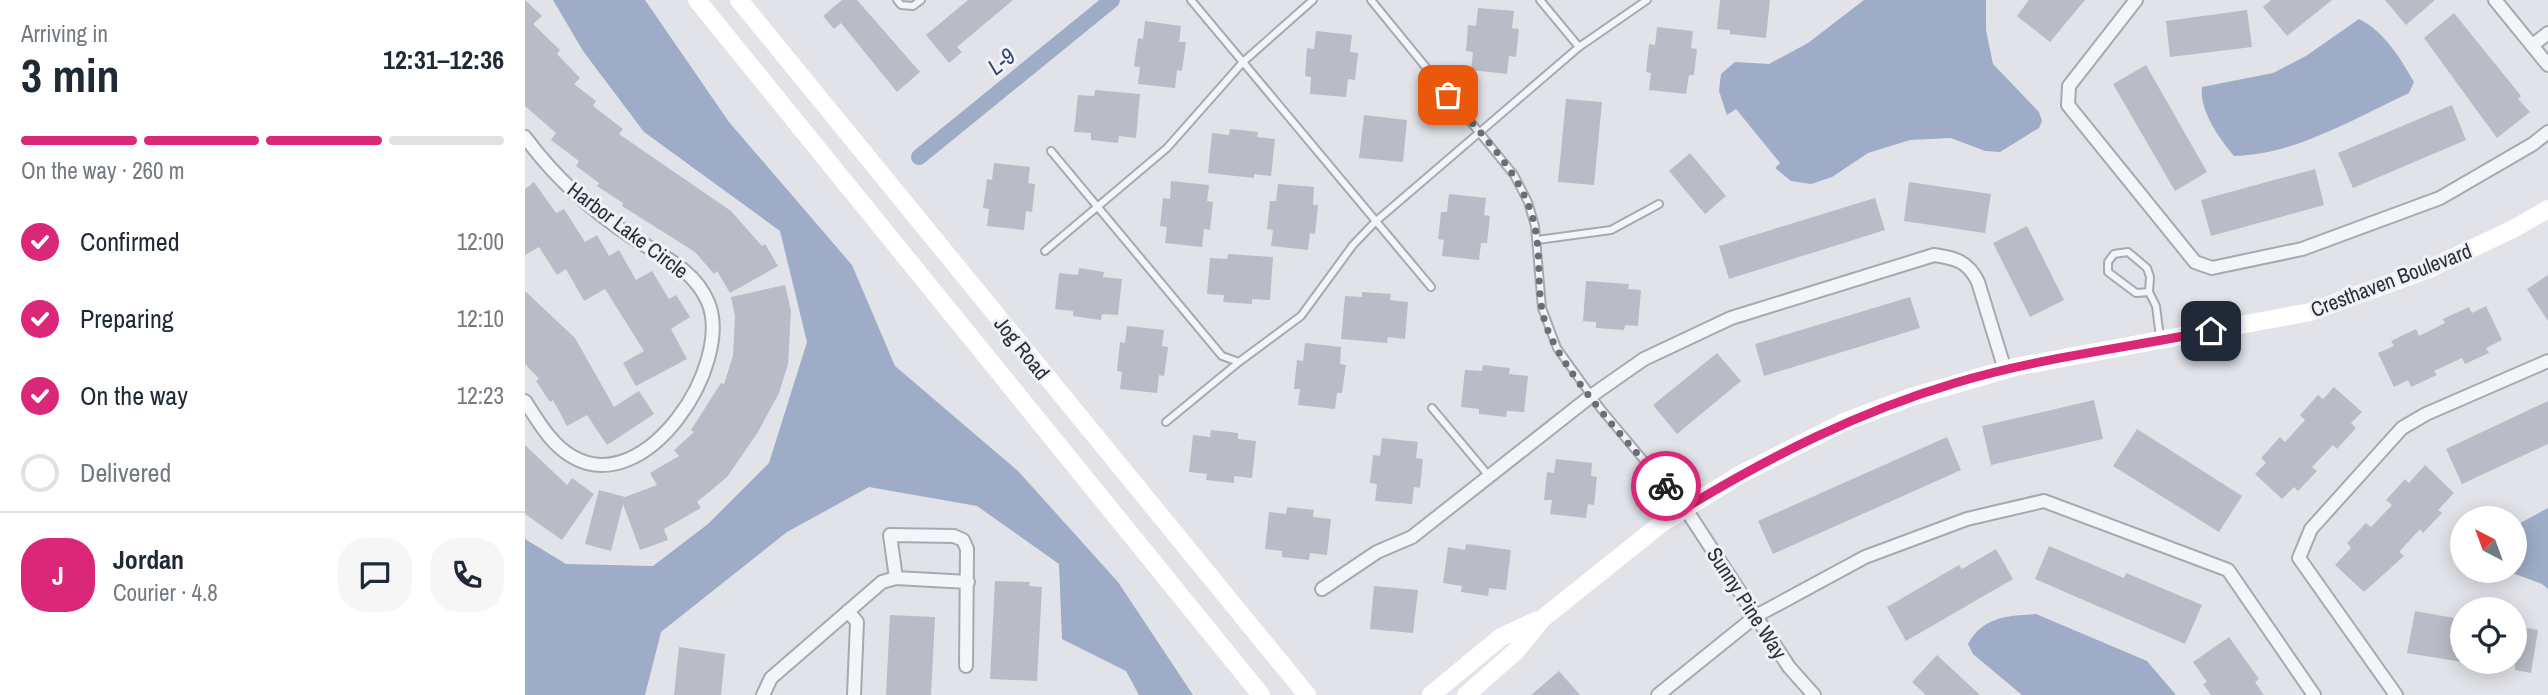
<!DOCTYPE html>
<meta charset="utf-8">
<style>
body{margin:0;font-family:"Archivo Narrow",sans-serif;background:#f6f6f7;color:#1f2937;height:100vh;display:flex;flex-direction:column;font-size:26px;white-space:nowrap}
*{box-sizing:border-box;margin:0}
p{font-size:23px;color:#747a83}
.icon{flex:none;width:38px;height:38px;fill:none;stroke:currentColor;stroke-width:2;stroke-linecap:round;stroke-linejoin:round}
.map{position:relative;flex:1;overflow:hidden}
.drawer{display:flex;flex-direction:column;background:#fff;width:525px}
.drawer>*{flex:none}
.needle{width:46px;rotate:319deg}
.tools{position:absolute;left:1925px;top:506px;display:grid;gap:14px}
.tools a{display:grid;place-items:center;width:77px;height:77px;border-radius:50%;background:#fff;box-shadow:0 4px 18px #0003;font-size:35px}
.pin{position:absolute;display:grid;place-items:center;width:60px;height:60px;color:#fff;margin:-30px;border-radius:14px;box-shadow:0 4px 10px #0006}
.courier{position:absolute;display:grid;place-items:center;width:70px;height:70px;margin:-35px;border:5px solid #db2777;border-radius:50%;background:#fff;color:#222;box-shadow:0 2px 9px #0007}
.head em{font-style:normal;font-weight:700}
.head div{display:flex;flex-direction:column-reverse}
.head{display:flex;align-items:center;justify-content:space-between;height:119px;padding:0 21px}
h1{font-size:46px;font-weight:700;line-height:52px}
.bar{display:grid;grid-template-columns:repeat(4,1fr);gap:10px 7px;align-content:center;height:84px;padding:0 21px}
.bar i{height:9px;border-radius:5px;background:#e0e1e3}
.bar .current{background:#db2777}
.bar p{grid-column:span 4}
.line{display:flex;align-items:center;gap:18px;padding:0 21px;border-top:2px solid #e0e1e3}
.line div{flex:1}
.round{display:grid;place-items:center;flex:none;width:74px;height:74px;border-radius:28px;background:#f6f6f7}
ol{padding:0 21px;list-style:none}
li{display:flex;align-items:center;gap:21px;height:77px}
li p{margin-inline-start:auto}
li .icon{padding:7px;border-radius:50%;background:#db2777;color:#fff;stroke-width:4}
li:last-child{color:#747a83}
li i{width:38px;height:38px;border:4px solid #e0e1e3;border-radius:50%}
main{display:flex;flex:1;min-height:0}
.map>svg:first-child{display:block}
</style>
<main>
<section class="drawer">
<div class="head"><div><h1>3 min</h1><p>Arriving in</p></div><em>12:31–12:36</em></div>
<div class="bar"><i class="current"></i><i class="current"></i><i class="current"></i><i></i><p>On the way · 260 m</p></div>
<ol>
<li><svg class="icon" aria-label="check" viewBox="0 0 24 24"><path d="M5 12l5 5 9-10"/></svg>Confirmed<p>12:00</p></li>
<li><svg class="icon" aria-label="check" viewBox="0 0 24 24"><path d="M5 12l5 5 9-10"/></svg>Preparing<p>12:10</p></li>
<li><svg class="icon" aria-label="check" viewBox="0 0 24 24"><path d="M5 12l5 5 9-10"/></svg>On the way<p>12:23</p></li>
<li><i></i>Delivered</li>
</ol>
<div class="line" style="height:126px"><b class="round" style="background:#db2777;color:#fff">J</b><div><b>Jordan</b><p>Courier · 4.8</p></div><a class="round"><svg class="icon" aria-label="chat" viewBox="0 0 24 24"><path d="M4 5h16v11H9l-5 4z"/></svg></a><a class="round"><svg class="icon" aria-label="phone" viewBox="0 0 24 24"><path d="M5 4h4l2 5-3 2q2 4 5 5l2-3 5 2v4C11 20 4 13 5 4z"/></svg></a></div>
</section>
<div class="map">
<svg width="2023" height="695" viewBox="0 0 2023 695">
<rect width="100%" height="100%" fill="#e1e3e9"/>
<!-- water -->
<path fill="#9eacc7" d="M28 0H120L204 122 327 265 370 366 493 471 593 582 668 695H614L601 671 537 639 534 564 452 506 344 487 262 532 136 632 120 695H0V539L41 564 128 566 183 524 244 463 282 342 255 231 119 132 58 51Z
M1339 0H1461V30L1468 64 1514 112 1517 121 1514 128 1475 152 1460 151 1426 138 1385 140 1343 153 1307 177 1286 184 1266 181 1250 168 1255 163 1211 109 1202 115 1194 91 1196 74 1210 62 1244 64 1283 43Z
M1834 19C1859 31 1876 59 1889 82L1884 93C1830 118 1770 155 1709 156 1695 139 1674 111 1677 87L1748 73 1781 56Z
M2023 508V589L2017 584 1982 571 1990 570V526Z
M1511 614 1622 661 1651 695H1497L1448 654 1443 644C1458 616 1482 616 1511 614Z"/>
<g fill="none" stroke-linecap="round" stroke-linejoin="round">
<!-- canal -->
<path stroke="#9eacc7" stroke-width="16" d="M394 157 587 0"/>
</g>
<!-- building -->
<path fill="#b9bcc6" d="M0 0 17 16 8 24 35 50 32 54 55 78 49 84 71 101 68 106 98 129 94 134 206 211 237 246 240 244 253 266 205 293 192 271 189 274 170 252 97 206 98 203 72 186 74 183 51 166 54 161 26 140 31 133 0 106Z
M317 0H332L395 72 372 92 316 23 309 29 298 16Z
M443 0H488L432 47 437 52 424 63 401 35Z
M1195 0H1245L1241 38 1205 34V30L1192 29Z
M1504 0H1560L1525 42 1492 16Z
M1746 0H1807L1762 36 1738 7Z
M1860 0H1910L1881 25Z
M953 8 989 11 987 28 994 29 991 57 984 56 982 74 946 70 948 52 941 51 943 25 951 26Z
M1722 10 1727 47 1645 57 1641 21Z
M1929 13 1996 96 1993 99 2005 112 1972 138 1899 38Z
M620 21 656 26 654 42H661L657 71 652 70 650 88 613 84 615 67 609 66 613 38 618 39Z
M1132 27 1168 31 1166 48 1172 49 1169 75H1164L1161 94 1124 90 1126 73 1121 72 1124 44 1130 45Z
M791 31 827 35 825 52 833 53 830 80 823 79 821 97 785 94 786 77 780 76 782 48 789 49Z
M1621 65 1682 172 1650 191 1588 84Z
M570 90 615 94 611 138 594 136 593 143 566 140V133L549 132 553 95 569 96Z
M1041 99 1077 102 1069 185 1033 182Z
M1927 105 1941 140 1828 188 1813 153Z
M839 115 882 120 878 162 834 158Z
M705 129 733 132 732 137 750 139 746 176 729 174V178L683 173 687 133 704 135Z
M1165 153 1201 196 1180 214 1144 171Z
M469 163 505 167 503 183 510 184 507 212 501 211 499 230 462 226 464 209 458 208 462 179 467 180Z
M1790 169 1799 205 1686 236 1676 200Z
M646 181 684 185 682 201 688 202 685 230 679 229 677 247 640 243 642 227 635 226 638 198 645 199Z
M9 182 31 213 39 209 60 242 72 235 84 256 94 250 111 280 127 271 144 299 151 295 165 317 146 329 162 359 111 386 98 363 119 351 80 289 59 301 41 269 32 275 14 247 0 255V189Z
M1384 182 1466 194 1460 233 1379 221Z
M753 184 789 187 788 205H793L790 234 785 233 783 250 746 246 748 230 742 229 745 201H751Z
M924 194 961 198 959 215 965 216 962 243H956L954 260 917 256 919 240 913 239 916 212H922Z
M1350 198 1360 230 1204 279 1194 246Z
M1502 226 1539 300 1505 317 1468 243Z
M703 254 748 257 745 300 727 299V304L698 302 699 295 682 294 685 258 702 259Z
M554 268 579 272 578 277 597 279 593 315 577 314 576 320 548 316V311L530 309 534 273 553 275Z
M2023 275V321L2002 289Z
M1061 281 1104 284 1103 289 1116 290 1113 326 1100 325 1099 330 1071 328V322L1058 321Z
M260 285 266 311 263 364 254 393 233 432 202 477 172 502 176 508 139 529 143 540 115 550 98 504 86 551 60 544 74 490 100 497 132 485 125 473 154 456 149 450 169 432 166 430 196 383 199 384 208 356 210 316 206 297Z
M0 291 50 338 89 407 114 391 129 414 82 445 62 415 42 426 28 400 25 402 11 381 14 379 0 364Z
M837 292 866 294 865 300 883 302 880 339 863 337 862 343 816 339 820 296 837 297Z
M1385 297 1395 328 1239 376 1230 344Z
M1961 306 1977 340 1961 348 1964 353 1940 364 1937 358 1909 371 1912 375 1886 387 1883 380 1869 387 1853 353 1869 346 1866 341 1891 329 1894 336 1920 323 1918 319 1944 307 1947 313Z
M602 326 639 330 637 346 643 347 639 376 634 375 632 393 595 389 597 372 592 371 595 342 600 343Z
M780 343 816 347 815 364 821 365 817 393H812L810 409 773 405 775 389H769L772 360 778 361Z
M1192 353 1216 381 1152 434 1128 405Z
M958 365 985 368 984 374 1003 376 999 412 982 411 981 417 954 414V409L936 407 940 370 957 371Z
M1809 387 1837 412 1826 423 1831 428 1812 449 1808 445 1787 467 1792 471 1773 491 1769 487 1757 499 1730 474 1741 463 1736 458 1755 437 1760 442 1780 420 1775 415 1793 395 1798 399Z
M1569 400 1578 439 1466 465 1457 426Z
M2023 401V444L1937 484 1921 449Z
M1612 429 1717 496 1694 532 1588 466Z
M686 430 713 433V439L731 441 727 478 709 476V483L681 480 682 474 664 472 668 435 685 437Z
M1422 437 1436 470 1248 554 1233 521Z
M857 438 893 442 891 458 898 459 895 488 889 487 887 504 850 501 852 484 845 483 848 455 855 456Z
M0 445 42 485 47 478 69 494 37 540 0 514Z
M1031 459 1067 463 1066 476 1072 477 1069 505 1063 504 1061 518 1025 514 1027 500H1019L1022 472 1029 473Z
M1900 465 1929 493 1913 510 1917 513 1898 533 1895 529 1874 552 1879 556 1839 592 1810 565 1826 548 1822 543 1841 523 1846 527 1867 505 1861 500 1880 479 1884 483Z
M762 507 789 510 788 517 806 519 802 555 785 553 784 560 757 557V551L740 549 744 512 761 514Z
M941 544 986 550 981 590 964 588 963 596 936 592 937 586 918 583 923 547 940 550Z
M1524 546 1599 578 1601 573 1677 605 1660 644 1510 579Z
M1471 549 1488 579 1381 641 1362 607 1434 565 1437 569Z
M470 581 505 582 504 586 517 587 512 681 465 679Z
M849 586 893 590 888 633 845 629Z
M1890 611 1935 619 1937 622V662L1882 653Z
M365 615 410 617 406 695H361Z
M1990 626 2013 630 2006 673 1990 670Z
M1704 637 1734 679 1730 682 1739 695H1686L1678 684 1682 682 1668 662Z
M154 647 200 654 196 695H149Z
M1412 655 1455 695H1401L1387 682Z
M1034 671 1055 695H1006Z"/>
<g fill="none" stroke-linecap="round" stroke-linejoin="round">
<defs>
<path id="lane" d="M372 0 376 5 388 6 396 0
M666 0 906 287
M846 0 989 175 1003 202 1010 226 1017 308 1032 348 1076 409 1158 507
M1015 0 1054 47
M526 151 697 356 714 362 776 316 828 245 850 222 1054 47 1122 0
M1012 240 1086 230 1134 204
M520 251 642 148 718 62 788 0
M1624 292 1611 293 1583 272V262L1589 254 1603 252 1622 268 1625 277 1624 292 1631 306 1635 338
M907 408 964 476
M641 422 714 362"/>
<path id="street" d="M1611 0 1544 86 1543 105 1670 262 1687 268 1777 249 1915 198 2008 144 2023 132
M1970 0 2023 65
M2008 45 2023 33
M0 137C28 175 65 209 104 235 133 255 168 267 183 302 209 364 121 499 48 457 26 445 13 421 0 401
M1160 508 1264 667 1289 695
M371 578 365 535 429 536 438 540 442 549 441 666
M797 589 852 552 887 537 1066 396 1119 359 1206 318 1409 255C1430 258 1443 261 1453 282L1480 370
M323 611 332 622 329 695
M238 695 246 678 357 582 371 578 443 582
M1133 695 1231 616 1340 557 1442 519 1519 501 1703 570 1789 695
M1871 695 1774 558 1786 529 1877 428 1901 414 2023 361"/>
</defs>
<!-- lane casing -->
<use href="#lane" stroke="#a6a9b3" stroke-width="10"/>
<!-- street casing -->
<use href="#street" stroke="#a6a9b3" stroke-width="16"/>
<!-- lane -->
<use href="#lane" stroke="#f4f5f8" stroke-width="6"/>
<!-- street -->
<use href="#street" stroke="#f4f5f8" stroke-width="12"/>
<!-- secondary -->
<path stroke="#fff" stroke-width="18" d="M172 0 736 695
M214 0 782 695
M906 695 976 637 1013 620
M941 695 991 651 1017 619 1137 523 1216 474 1319 422 1386 397 1490 367 1785 312 1904 269 1990 228 2023 209"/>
</g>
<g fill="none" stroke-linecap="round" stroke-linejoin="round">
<!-- done -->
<path stroke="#6a6e7b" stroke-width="7" stroke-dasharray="0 12.6" d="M923 95C956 135 1000 175 1010 228 1017 261 1010 296 1022 328 1040 376 1107 447 1141 486"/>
<!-- route -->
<path stroke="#db2777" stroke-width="9" d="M1141 486 1160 508C1246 456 1333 412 1430 383 1513 358 1600 348 1686 331"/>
</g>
<g text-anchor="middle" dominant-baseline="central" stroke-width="6" stroke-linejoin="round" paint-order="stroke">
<!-- street labels -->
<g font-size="21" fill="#2a2f40" stroke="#f1f2f7">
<text transform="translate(103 230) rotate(37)">Harbor Lake Circle</text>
<text transform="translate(1866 280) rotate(-21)">Cresthaven Boulevard</text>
<text transform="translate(497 348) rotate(51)">Jog Road</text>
<text transform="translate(1222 603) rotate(57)">Sunny Pine Way</text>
</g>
<!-- water labels -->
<g font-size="23" font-style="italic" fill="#364872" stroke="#f1f2f7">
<text transform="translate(476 61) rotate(-39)">L-9</text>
</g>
</g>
</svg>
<div class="tools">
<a><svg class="needle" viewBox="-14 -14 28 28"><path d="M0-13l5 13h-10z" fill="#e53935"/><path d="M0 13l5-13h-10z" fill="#747a83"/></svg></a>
<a><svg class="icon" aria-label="locate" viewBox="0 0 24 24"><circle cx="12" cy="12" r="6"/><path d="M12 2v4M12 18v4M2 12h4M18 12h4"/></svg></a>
</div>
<div class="pin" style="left:923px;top:95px;background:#ea580c"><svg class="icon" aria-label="bag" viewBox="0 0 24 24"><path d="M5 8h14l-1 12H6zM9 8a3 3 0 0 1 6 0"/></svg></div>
<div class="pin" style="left:1686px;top:331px;background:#1f2937"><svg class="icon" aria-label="home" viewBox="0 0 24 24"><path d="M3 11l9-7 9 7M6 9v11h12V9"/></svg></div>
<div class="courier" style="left:1141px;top:486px"><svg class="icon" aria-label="bike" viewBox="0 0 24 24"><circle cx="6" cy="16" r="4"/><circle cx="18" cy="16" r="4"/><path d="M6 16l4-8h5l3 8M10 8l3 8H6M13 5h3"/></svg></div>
</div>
</main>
